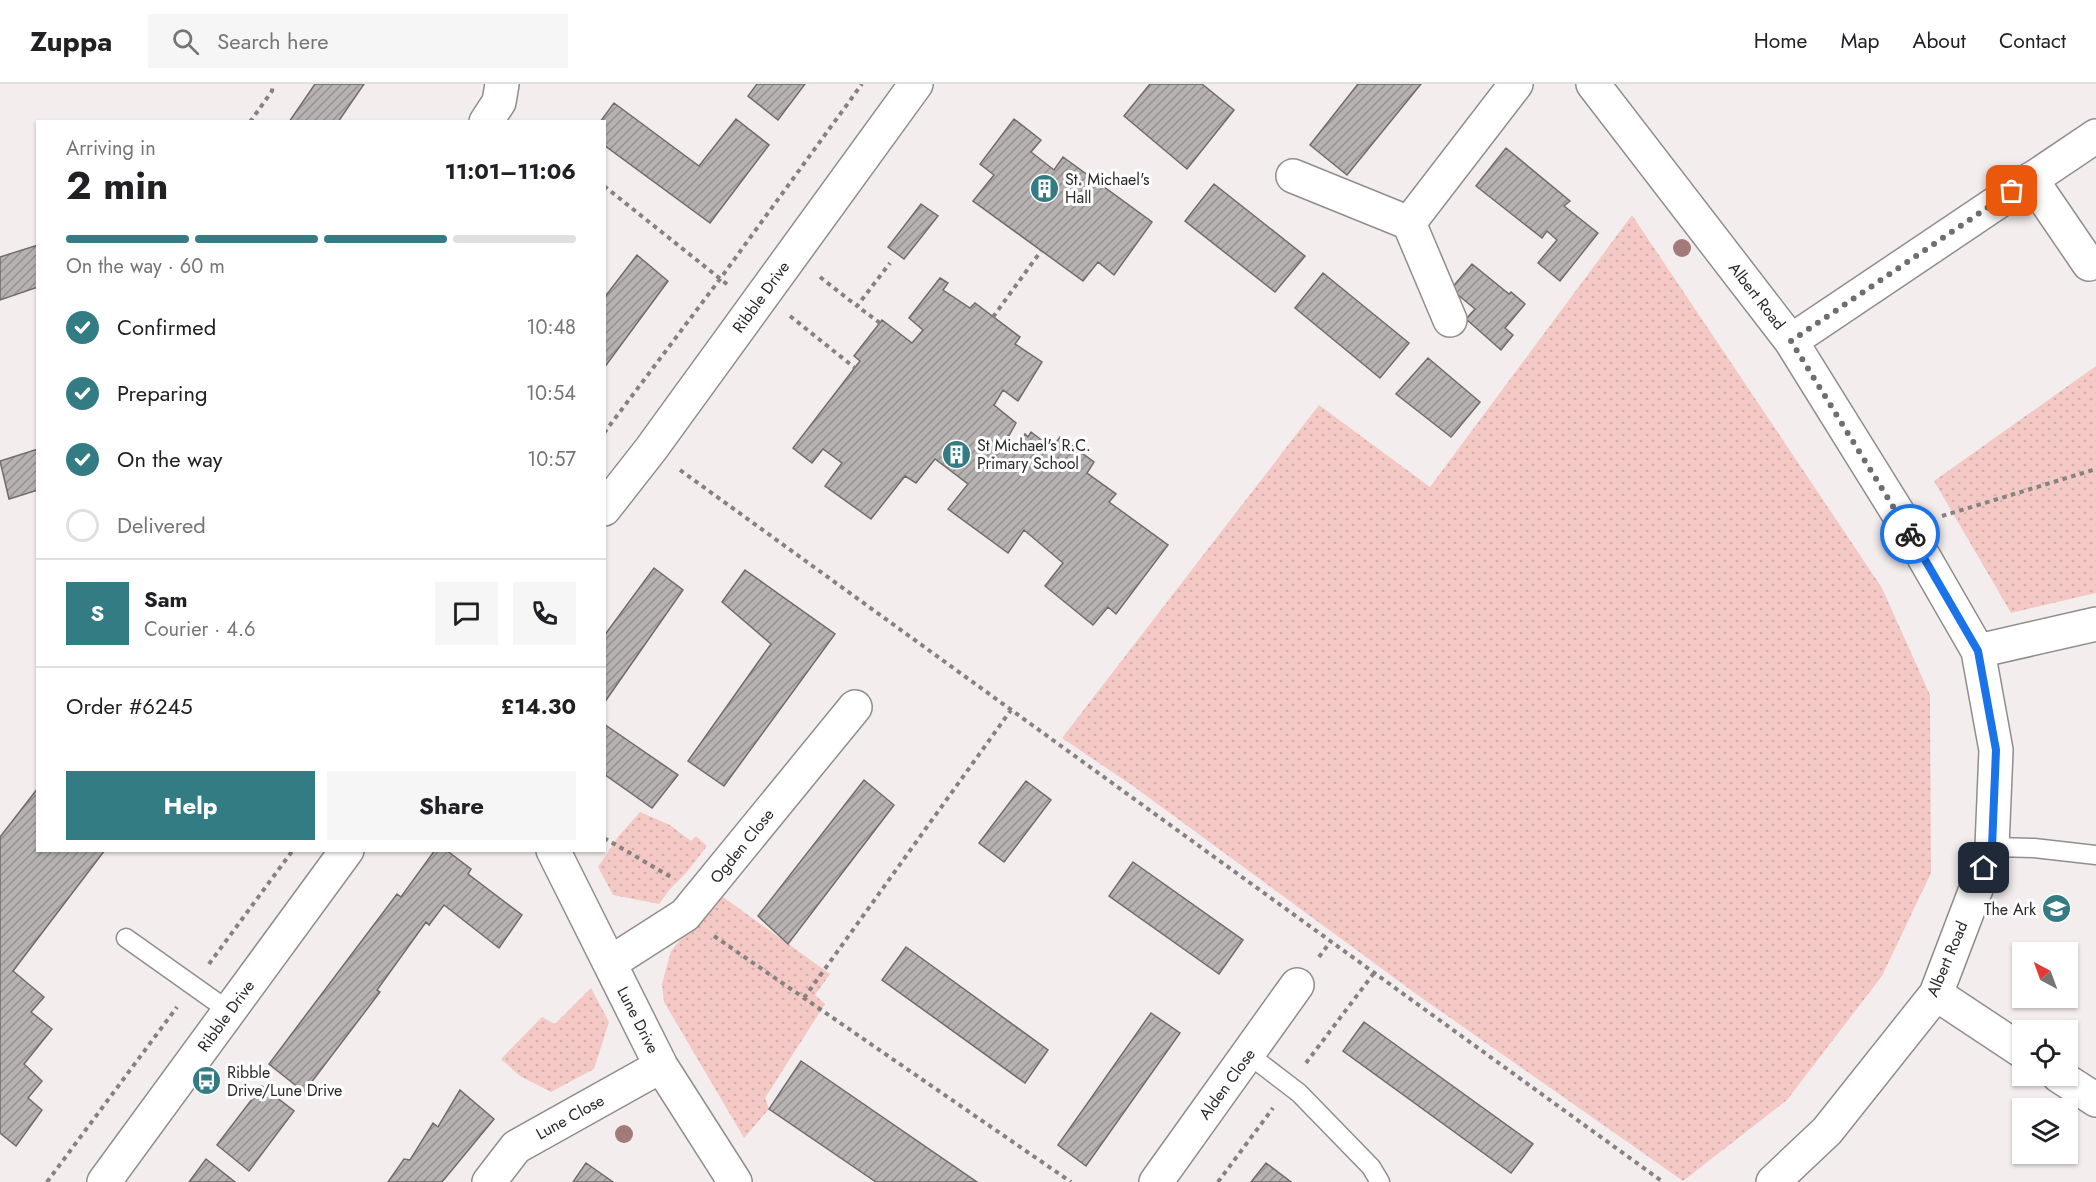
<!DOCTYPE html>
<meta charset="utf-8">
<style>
body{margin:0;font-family:Jost,sans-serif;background:#f6f6f6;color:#202124;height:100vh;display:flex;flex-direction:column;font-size:22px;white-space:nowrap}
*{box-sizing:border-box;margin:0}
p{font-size:20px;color:#757577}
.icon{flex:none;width:33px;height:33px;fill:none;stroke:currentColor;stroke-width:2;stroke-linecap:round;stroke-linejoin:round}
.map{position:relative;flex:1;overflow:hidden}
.side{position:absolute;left:36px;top:36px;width:570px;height:732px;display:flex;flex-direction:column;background:#fff;border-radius:0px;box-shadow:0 2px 4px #0004}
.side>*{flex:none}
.needle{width:39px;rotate:319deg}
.buttons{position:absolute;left:2012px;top:858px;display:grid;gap:12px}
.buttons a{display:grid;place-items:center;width:66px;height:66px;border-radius:0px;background:#fff;box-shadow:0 2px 4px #0004;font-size:30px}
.pin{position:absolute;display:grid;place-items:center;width:51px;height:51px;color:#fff;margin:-26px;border-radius:12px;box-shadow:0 3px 9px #0006}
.courier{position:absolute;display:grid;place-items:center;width:60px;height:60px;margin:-30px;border:4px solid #1a73e8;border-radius:50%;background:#fff;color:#222;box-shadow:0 2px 8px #0007}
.overview em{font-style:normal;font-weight:700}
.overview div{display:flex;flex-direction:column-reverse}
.overview{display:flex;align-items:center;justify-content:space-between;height:102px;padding:0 30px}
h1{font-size:39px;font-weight:700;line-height:45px}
.bar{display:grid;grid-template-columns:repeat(4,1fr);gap:9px 6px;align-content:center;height:72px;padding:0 30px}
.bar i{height:8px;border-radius:4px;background:#e0e0e0}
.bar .current{background:#337c83}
.bar p{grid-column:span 4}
.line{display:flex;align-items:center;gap:15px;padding:0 30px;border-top:2px solid #e0e0e0}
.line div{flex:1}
.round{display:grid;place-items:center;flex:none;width:63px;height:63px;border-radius:0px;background:#f6f6f6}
ol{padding:0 30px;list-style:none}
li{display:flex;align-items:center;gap:18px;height:66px}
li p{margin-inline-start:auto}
li .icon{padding:6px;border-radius:50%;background:#337c83;color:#fff;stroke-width:4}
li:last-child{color:#757577}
li i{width:33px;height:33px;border:3px solid #e0e0e0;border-radius:50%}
.primary-button{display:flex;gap:12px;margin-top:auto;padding:12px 30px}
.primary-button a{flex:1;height:69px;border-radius:0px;background:#337c83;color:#fff;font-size:24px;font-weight:700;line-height:69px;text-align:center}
.primary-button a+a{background:#f6f6f6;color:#202124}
header{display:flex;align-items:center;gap:36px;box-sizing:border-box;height:84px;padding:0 30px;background:#fff;border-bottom:2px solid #e0e0e0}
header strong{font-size:28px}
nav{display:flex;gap:33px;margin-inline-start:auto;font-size:21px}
.search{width:420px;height:54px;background:#f6f6f6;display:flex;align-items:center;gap:15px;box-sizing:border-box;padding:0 21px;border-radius:0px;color:#757577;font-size:22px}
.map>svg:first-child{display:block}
</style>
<header>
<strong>Zuppa</strong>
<div class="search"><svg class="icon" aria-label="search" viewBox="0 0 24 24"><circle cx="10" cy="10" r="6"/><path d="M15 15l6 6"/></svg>Search here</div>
<nav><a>Home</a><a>Map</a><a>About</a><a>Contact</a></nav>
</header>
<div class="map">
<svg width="2096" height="1098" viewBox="0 0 2096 1098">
<defs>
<pattern id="grass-dots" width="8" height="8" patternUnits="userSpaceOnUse" patternTransform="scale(1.5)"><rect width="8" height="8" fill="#f4c9c5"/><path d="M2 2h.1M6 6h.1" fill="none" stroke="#d1ada9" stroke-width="1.8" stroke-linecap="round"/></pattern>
<pattern id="building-hatch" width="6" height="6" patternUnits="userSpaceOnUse" patternTransform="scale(1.5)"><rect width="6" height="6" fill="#b7b2b2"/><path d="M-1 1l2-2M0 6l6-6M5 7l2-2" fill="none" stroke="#959191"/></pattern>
</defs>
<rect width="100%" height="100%" fill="#f3eeed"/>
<!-- grass -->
<path fill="url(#grass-dots)" d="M1632 131 1882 504 1930 611 1931 789 1882 892 1787 1016 1683 1097 1419 912 1133 702 1062 654 1319 321 1430 403Z
M2096 282V509L2011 529 1934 397Z
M640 728 670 741 691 757 696 752 707 762 686 789 670 805 659 820 613 811 598 783 618 753Z
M719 810 830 890 815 911 825 920 765 1014 769 1025 744 1054 664 918 662 900 671 867Z
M591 904 609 938 594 985 551 1008 520 992 501 975 542 933 555 940Z"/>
<!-- building -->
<path fill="url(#building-hatch)" stroke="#706c6b" stroke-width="1.5" d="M315 0H364L338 38H289Z
M757 0H805L778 36 748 12Z
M1150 0H1202L1234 26 1187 85 1124 32Z
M1358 0H1421L1347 91 1310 61Z
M614 19 699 82 736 35 769 61 710 139 604 61V38H600Z
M1014 35 1041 56 1031 68 1054 86 1063 73 1152 138 1114 191 1098 178 1083 197 973 117 994 91 980 80Z
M1506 64 1570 117 1564 122 1598 149 1560 197 1538 179 1557 156 1547 147 1542 154 1476 102Z
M1214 100 1305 172 1275 208 1185 137Z
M921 120 938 132 904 175 888 163Z
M38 161V203L0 216V173Z
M637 171 668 197 604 284V214Z
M1472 180 1509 210 1511 208 1525 220 1505 244 1513 251 1501 266 1466 235 1475 225 1451 205Z
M1323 189 1409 259 1380 294 1295 224Z
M940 194 948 199 943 206 970 224 975 219 1020 253 1015 260 1042 278 1018 317 1003 306 994 321 1016 339 1006 357 1015 364 1025 350 1028 353 1031 348 1052 364 1060 353 1094 378 1087 389 1116 410 1109 418 1168 461 1116 530 1108 523 1093 541 1045 502 1063 479 1024 446 1008 469 948 425 968 400 935 375 916 399 905 392 871 435 825 402 842 379 823 365 812 379 793 364 860 277 854 272 882 236 912 259 923 246 909 234Z
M1428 274 1480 318 1451 353 1396 310Z
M38 365V406L9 415 0 377Z
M654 484 683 506 604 619V552Z
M745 486 835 550 724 702 688 677 771 560 722 518Z
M604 640 678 691 652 724 604 690Z
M864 696 894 721 788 860 758 832Z
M1026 697 1051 716 1004 778 979 759Z
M38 704V766H105L13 887 44 913 31 928 52 945 24 980 42 997 28 1014 42 1026 16 1062 0 1049V753Z
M435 766H446L471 785 468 790 522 831 499 864 444 821 429 841 426 838 377 906 380 908 304 1008 269 980 397 810 401 813Z
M1133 778 1243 856 1219 890 1109 812Z
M906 863 1048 966 1025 999 882 896Z
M1151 929 1180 949 1086 1082 1058 1061Z
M1364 938 1533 1060 1511 1089 1343 967Z
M801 977 977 1098H876L769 1025Z
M262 1002 294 1027 249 1087 217 1061Z
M460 1006 494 1035 442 1098H388L404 1075 410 1076 433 1039 438 1043Z
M206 1075 235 1098H189Z
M586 1079 613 1098H573Z
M1266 1079 1291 1098H1251Z"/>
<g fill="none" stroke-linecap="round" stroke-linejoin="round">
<defs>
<path id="service" d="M1992 763 2034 764 2096 771
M126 854 229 927
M1248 970 1299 1009 1371 1083 1380 1098"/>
<path id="minor" d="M1593 0 1791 257 1906 442 1978 567 1996 666 1992 763 1936 910 1827 1047 1773 1098
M486 38 499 18 502 0
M1293 92 1409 139 1450 236
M2031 95 2089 180
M1409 139 1516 0
M1791 257 2096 52
M1978 567 2096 540
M553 766 661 982 735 1098
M610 879 685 831 855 623
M1936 910 2022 967
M2059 992 2096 1016
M489 1098 516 1063 661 982
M1156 1098 1297 901"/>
<path id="tertiary" d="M604 425 651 365 916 0
M104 1098 347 766"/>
</defs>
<!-- service casing -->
<use href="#service" stroke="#918d8c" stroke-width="21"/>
<!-- minor casing -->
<use href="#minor" stroke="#918d8c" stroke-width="36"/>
<!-- tertiary casing -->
<use href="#tertiary" stroke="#918d8c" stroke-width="36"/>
<!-- path -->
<path stroke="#868282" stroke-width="4" stroke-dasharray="4.5 4.5" stroke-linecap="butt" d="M250 38 272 7 273 0
M604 102 728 201
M820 193 857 222
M790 232 855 284
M993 233 1041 167
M880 239 857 222 890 179
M604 349 720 195 862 0
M680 386 1663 1098
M1942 432 2096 385
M604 754 671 793
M714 852 1071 1098
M1319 873 1331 857
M209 880 293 766
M804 914 1011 626
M1306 979 1374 889
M47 1098 177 923
M1218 1098 1273 1024"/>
<!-- service -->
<use href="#service" stroke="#fff" stroke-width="18"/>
<!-- minor -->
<use href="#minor" stroke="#fff" stroke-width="33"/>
<!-- tertiary -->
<use href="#tertiary" stroke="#fff" stroke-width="33"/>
</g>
<!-- trees -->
<g fill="#a27a7a">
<circle cx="1682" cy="164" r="9"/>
<circle cx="624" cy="1050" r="9"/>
</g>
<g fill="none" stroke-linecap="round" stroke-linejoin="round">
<!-- done -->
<path stroke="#706d6d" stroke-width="6" stroke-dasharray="0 10.8" d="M1910 450 1791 257 2012 107"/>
<!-- route -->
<path stroke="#1a73e8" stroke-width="8" d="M1910 450 1978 567 1996 666 1992 763 1984 784"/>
</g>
<!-- icons -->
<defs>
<symbol id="building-disc" viewBox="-11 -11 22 22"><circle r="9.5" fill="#337c83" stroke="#fff"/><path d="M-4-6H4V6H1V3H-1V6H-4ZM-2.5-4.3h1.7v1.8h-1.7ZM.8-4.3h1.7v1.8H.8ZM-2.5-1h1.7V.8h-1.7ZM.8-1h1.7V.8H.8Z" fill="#fff"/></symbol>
<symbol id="school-disc" viewBox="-11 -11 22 22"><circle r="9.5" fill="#337c83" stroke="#fff"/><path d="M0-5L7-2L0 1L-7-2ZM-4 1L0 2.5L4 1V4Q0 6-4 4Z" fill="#fff"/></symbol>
<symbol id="bus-disc" viewBox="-11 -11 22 22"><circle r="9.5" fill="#337c83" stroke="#fff"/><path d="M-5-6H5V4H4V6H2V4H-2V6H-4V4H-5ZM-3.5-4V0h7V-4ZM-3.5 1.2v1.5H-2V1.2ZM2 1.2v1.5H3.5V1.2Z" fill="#fff"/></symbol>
</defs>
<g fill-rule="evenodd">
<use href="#building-disc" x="1028" y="88" width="33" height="33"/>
<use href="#building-disc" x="940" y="354" width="33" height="33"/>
<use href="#school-disc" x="2040" y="808" width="33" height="33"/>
<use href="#bus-disc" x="190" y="980" width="33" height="33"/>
</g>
<g text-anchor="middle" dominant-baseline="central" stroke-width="6" stroke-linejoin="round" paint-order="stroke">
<!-- poi labels -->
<g font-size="16" fill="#2a2828" stroke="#fff" text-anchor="start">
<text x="1065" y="95">St. Michael's<tspan x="1065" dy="18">Hall</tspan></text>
<text x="977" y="361">St Michael's R.C.<tspan x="977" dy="18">Primary School</tspan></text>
<text x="2036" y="825" text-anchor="end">The Ark</text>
<text x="227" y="988">Ribble<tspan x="227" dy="18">Drive/Lune Drive</tspan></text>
</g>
<!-- street labels -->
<g font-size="16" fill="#2a2828" stroke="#fff">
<text transform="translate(1757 212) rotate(52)">Albert Road</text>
<text transform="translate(761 213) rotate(-54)">Ribble Drive</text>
<text transform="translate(742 762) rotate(-51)">Ogden Close</text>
<text transform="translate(1947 875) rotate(-67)">Albert Road</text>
<text transform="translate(226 932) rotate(-54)">Ribble Drive</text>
<text transform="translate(638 936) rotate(63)">Lune Drive</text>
<text transform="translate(1227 1000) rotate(-54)">Alden Close</text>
<text transform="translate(570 1033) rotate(-29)">Lune Close</text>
</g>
</g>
</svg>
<div class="buttons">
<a><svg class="needle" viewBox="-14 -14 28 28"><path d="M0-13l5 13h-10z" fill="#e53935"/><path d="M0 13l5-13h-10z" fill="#757577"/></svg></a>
<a><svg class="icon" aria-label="locate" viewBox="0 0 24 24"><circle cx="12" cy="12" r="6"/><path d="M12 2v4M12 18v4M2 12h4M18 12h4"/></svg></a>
<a><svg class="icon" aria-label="layers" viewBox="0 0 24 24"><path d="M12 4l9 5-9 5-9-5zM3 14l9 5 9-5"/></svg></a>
</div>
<div class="pin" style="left:2012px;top:107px;background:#ea580c"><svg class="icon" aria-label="bag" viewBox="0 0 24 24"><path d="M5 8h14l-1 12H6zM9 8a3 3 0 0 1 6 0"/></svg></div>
<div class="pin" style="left:1984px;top:784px;background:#1f2937"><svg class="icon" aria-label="home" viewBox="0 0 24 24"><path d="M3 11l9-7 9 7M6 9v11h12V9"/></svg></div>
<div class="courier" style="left:1910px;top:450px"><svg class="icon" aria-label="bike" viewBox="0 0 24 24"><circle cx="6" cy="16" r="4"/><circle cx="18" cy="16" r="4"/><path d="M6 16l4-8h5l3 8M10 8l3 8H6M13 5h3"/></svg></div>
<section class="side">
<div class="overview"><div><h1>2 min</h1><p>Arriving in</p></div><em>11:01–11:06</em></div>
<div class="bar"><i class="current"></i><i class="current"></i><i class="current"></i><i></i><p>On the way · 60 m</p></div>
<ol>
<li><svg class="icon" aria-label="check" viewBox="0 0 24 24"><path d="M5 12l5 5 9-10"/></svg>Confirmed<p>10:48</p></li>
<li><svg class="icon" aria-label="check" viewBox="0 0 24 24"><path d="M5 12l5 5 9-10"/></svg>Preparing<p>10:54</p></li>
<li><svg class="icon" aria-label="check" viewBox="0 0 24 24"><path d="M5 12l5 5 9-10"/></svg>On the way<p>10:57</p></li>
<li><i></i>Delivered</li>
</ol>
<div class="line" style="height:108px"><b class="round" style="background:#337c83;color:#fff">S</b><div><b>Sam</b><p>Courier · 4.6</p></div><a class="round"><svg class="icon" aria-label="chat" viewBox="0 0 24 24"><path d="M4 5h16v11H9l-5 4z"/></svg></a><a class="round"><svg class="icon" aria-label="phone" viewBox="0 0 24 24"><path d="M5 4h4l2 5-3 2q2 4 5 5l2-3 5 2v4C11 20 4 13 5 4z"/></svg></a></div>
<div class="line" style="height:78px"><div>Order #6245</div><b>£14.30</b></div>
<div class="primary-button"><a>Help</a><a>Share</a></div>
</section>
</div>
